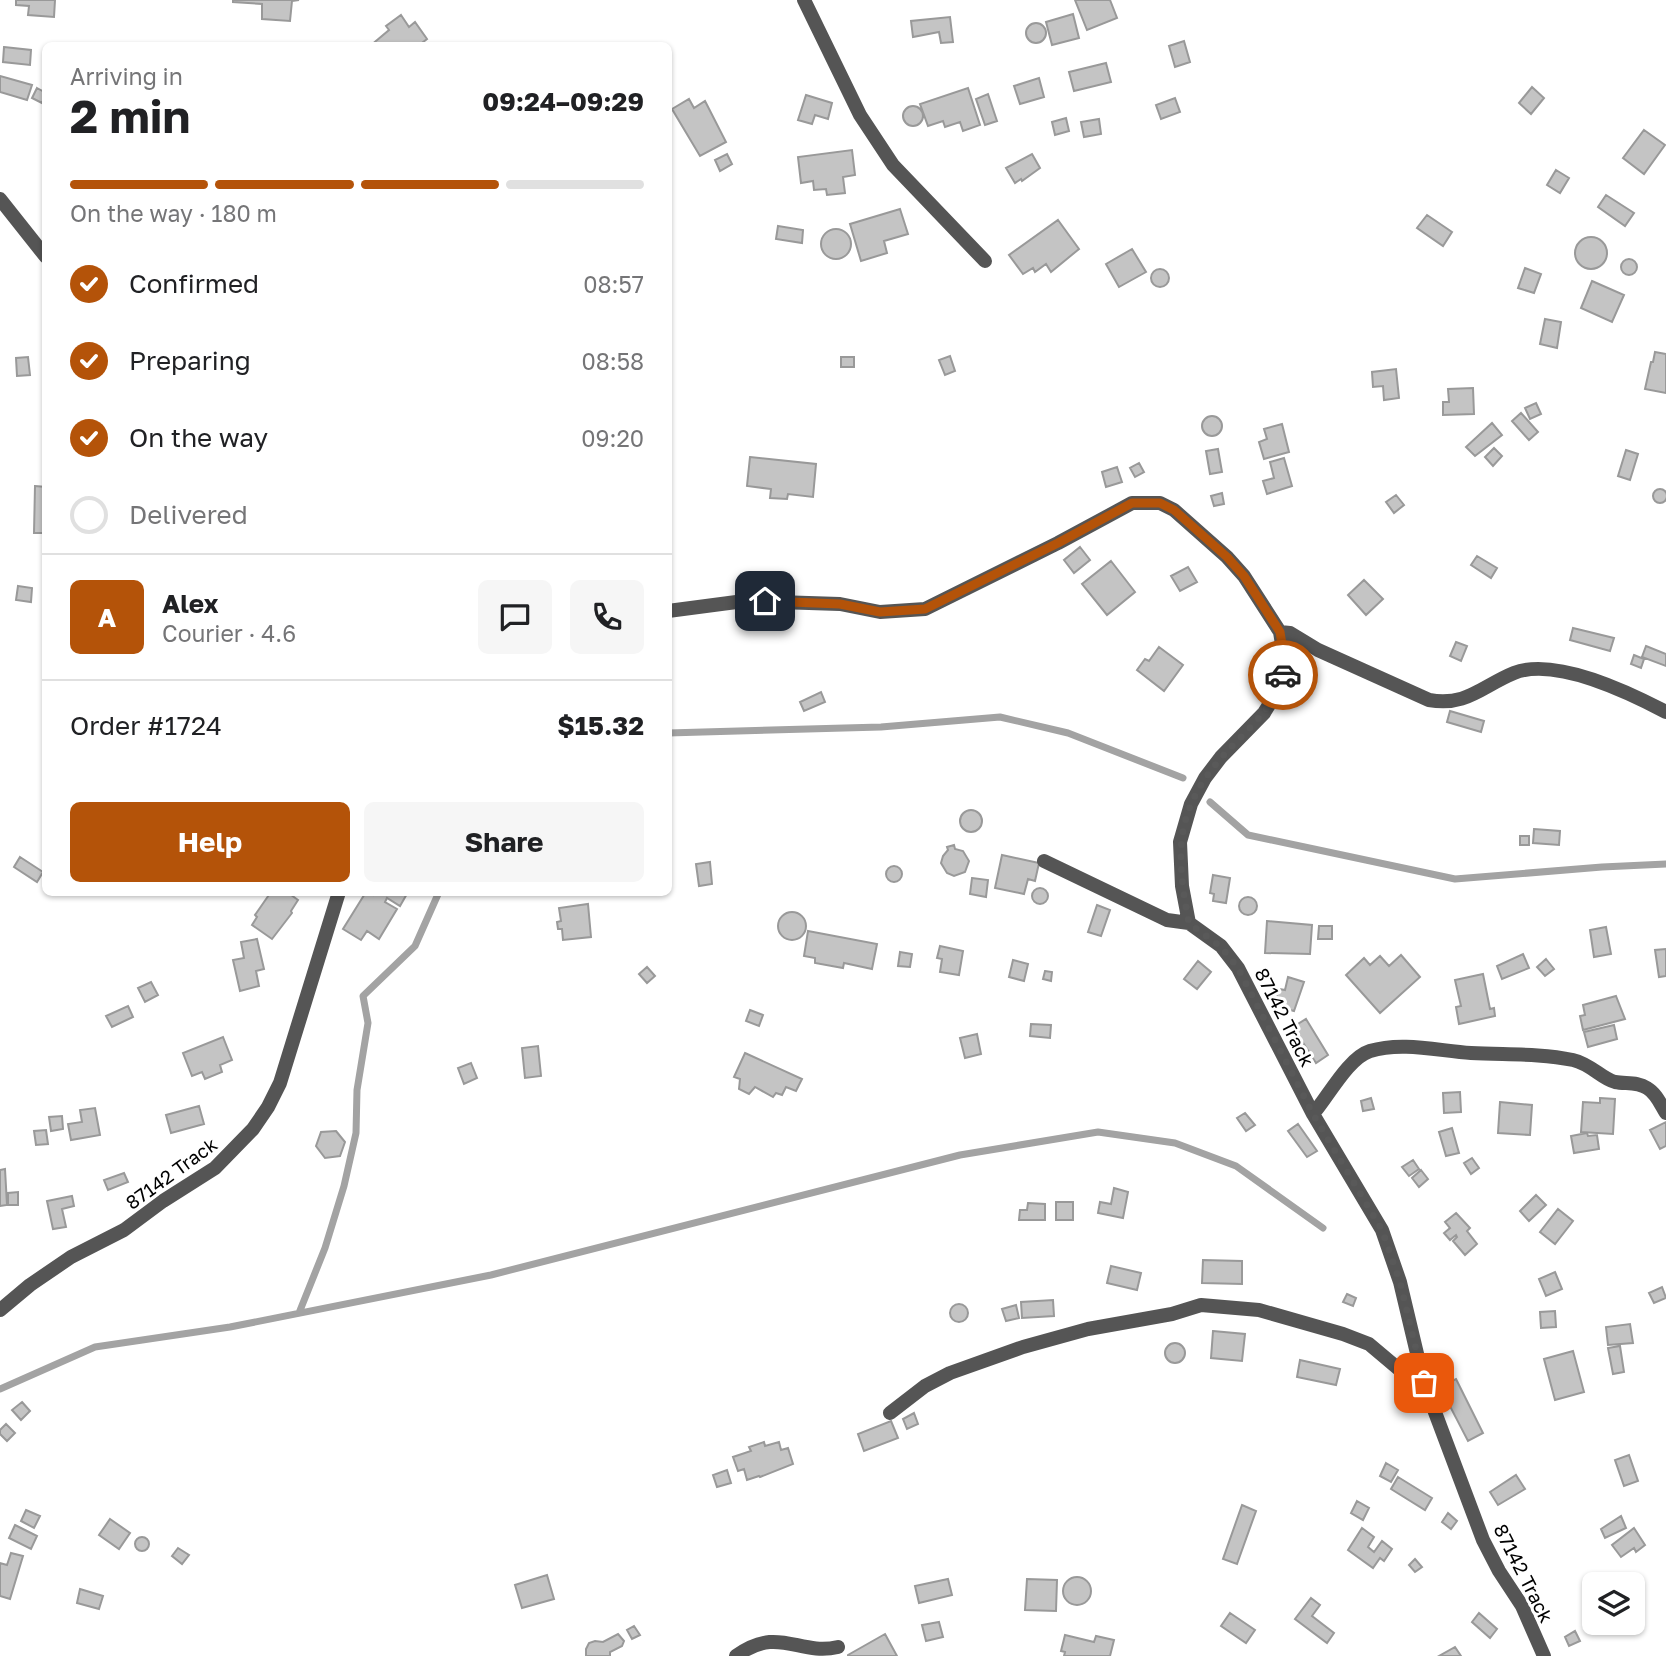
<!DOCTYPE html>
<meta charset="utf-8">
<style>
body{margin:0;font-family:"Golos Text",sans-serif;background:#f6f6f6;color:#202124;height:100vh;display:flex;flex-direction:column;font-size:26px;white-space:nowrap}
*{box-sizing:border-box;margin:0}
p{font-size:23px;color:#757577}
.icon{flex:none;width:38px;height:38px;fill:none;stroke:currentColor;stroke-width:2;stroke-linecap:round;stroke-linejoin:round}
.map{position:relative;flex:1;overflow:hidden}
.panel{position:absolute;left:42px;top:42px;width:630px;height:854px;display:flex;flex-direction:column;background:#fff;border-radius:10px;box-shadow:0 2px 5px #0004}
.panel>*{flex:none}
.controls{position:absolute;left:1582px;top:1572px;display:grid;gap:14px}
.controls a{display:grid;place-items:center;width:63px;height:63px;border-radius:10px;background:#fff;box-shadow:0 2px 5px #0004;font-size:35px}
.pin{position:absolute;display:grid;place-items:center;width:60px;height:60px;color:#fff;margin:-30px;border-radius:14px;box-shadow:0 4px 10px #0006}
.courier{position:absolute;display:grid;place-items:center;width:70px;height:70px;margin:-35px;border:5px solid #b45309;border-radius:50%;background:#fff;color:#222;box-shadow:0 2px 9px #0007}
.overview em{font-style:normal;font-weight:700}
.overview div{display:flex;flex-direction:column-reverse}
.overview{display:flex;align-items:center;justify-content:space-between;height:119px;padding:0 28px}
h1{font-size:46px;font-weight:700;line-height:52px}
.bar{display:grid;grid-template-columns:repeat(4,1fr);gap:10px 7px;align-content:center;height:84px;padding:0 28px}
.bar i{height:9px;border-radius:5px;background:#e0e0e0}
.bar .active{background:#b45309}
.bar p{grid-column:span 4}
.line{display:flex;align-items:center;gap:18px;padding:0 28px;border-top:2px solid #e0e0e0}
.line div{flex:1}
.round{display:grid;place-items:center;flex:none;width:74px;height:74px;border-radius:10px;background:#f6f6f6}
ol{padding:0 28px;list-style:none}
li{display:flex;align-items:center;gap:21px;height:77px}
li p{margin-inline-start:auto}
li .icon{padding:7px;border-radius:50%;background:#b45309;color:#fff;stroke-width:4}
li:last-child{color:#757577}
li i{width:38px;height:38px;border:4px solid #e0e0e0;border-radius:50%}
.primary-button{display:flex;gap:14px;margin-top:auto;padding:14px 28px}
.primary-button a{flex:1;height:80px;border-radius:10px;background:#b45309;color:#fff;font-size:28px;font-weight:700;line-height:80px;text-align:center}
.primary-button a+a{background:#f6f6f6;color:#202124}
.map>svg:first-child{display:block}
</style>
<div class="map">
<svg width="1666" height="1656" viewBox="0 0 1666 1656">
<rect width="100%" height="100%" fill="#fff"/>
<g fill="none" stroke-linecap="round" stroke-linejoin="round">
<!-- stream -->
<path stroke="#a3a3a3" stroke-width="7" d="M668 733 881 727 1000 717 1068 733 1183 778
M1210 802 1248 835 1455 879 1602 867 1666 864
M299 1313 325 1248 344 1186 356 1133 357 1090 368 1023 363 996 415 946 439 892
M0 1389 95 1347 230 1327 491 1275 960 1155 1098 1132 1175 1143 1236 1166 1323 1228"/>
</g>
<!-- building -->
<path fill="#c4c4c4" stroke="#999" stroke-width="2" d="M16 0H55L54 17 28 15 29 6 16 5Z
M233 0H299L292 1 290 21 262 19V4L233 2Z
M1075 0H1110L1117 18 1087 30Z
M1073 14 1079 38 1052 45 1046 22Z
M401 15 409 27 415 22 427 39 418 46H370L389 30 386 26Z
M950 17 953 42 941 43 939 32 913 37 911 21Z
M1026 33a10 10 0 1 1 20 0a10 10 0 1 1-20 0Z
M1184 41 1190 62 1175 67 1169 46Z
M4 47 31 50 30 65 3 62Z
M1106 63 1111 82 1074 91 1069 72Z
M0 76 32 85 27 100 0 92Z
M1039 78 1044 97 1020 104 1014 86Z
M1532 87 1544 98 1531 114 1519 103Z
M37 88 46 93 42 103 32 98Z
M968 88 980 125 963 131 960 122 945 127 943 121 928 126 920 104Z
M988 94 997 121 985 125 976 99Z
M806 95 832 103 828 119 815 115 812 124 798 120Z
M1175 98 1180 112 1161 119 1156 105Z
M689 99 694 108 705 101 726 142 700 156 672 109Z
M903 116a10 10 0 1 1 20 0a10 10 0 1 1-20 0Z
M1066 118 1069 131 1055 135 1052 122Z
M1099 119 1101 134 1084 137 1081 122Z
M1644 130 1665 145 1644 174 1623 158Z
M852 150 855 175 843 177 845 193 827 195 826 189 814 190 813 181 801 183 798 157Z
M727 154 732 164 720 171 715 160Z
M1032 154 1040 168 1022 181 1021 179 1015 183 1006 168Z
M1556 170 1569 178 1560 193 1547 185Z
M1606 195 1634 213 1625 226 1598 207Z
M900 209 908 234 884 241 887 253 861 261 850 224Z
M1427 215 1452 232 1443 246 1417 228Z
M1058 220 1079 249 1051 272 1046 264 1035 272 1033 268 1023 274 1009 255Z
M778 226 803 230 802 243 776 239Z
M821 244a15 15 0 1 1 30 0a15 15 0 1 1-30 0Z
M1575 253a16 16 0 1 1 32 0a16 16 0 1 1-32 0Z
M1132 249 1146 272 1119 287 1106 264Z
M1621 267a8 8 0 1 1 16 0a8 8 0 1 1-16 0Z
M1525 268 1541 274 1534 293 1518 288Z
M1151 278a9 9 0 1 1 18 0a9 9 0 1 1-18 0Z
M1592 281 1624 295 1612 322 1581 308Z
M1545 319 1561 322 1557 348 1540 344Z
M1655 352 1666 354V393L1645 389 1651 362H1653Z
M950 356 955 371 945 375 939 360Z
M28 357 30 375 17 376 16 358Z
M841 357H854V367H841Z
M1396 369 1399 398 1384 400 1383 386 1373 387 1372 372Z
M1473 388 1474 414 1443 415V402H1449L1448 389Z
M1536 403 1541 414 1530 419 1525 408Z
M1521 413 1538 432 1529 440 1512 421Z
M1202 426a10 10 0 1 1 20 0a10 10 0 1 1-20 0Z
M1492 423 1502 435 1475 456 1466 447Z
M1282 424 1289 452 1264 459 1259 442 1267 439 1264 429Z
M1494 448 1502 456 1493 466 1485 457Z
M1218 449 1222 472 1210 474 1206 451Z
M1626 450 1638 454 1630 480 1618 476Z
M750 457 816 464 813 497 788 494 787 499 770 498 771 489 747 486Z
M1284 458 1292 486 1267 494 1263 481 1274 478 1270 462Z
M1139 463 1144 472 1135 477 1130 468Z
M1117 467 1122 482 1106 487 1102 472Z
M35 486 46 487V533H34Z
M1653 496a7 7 0 1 1 14 0a7 7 0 1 1-14 0Z
M1222 493 1224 504 1214 506 1211 496Z
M1396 495 1404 505 1394 513 1386 502Z
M1080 547 1090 560 1074 573 1064 560Z
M1477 556 1497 568 1491 578 1471 565Z
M1111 561 1135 592 1107 615 1082 584Z
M1188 567 1197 582 1180 591 1171 576Z
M1364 580 1383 599 1366 615 1348 595Z
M18 586 32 588 31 602 16 600Z
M1573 628 1614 638 1610 651 1570 640Z
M1456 642 1467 646 1461 661 1450 656Z
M1646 646 1666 654V666L1642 657Z
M1159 647 1183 665 1164 691 1137 670 1145 659 1149 661Z
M1634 655 1644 659 1641 668 1631 664Z
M821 692 825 702 804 711 800 702Z
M1450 711 1484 721 1481 732 1447 722Z
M960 821a11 11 0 1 1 22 0a11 11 0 1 1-22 0Z
M1534 829 1560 831 1559 845 1533 843Z
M1520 836H1529V845H1520Z
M954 845 955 849 963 851 969 861 965 872 954 876 947 873 941 863 943 856 948 850 947 847Z
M1002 855 1039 863 1035 881 1028 879 1024 894 995 888Z
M20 857 43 872 37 882 14 867Z
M710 862 712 884 699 886 696 864Z
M886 874a8 8 0 1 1 16 0a8 8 0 1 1-16 0Z
M1213 875 1230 878 1226 903 1213 901 1214 894 1210 893Z
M972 878 988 880 986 897 970 894Z
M1032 896a8 8 0 1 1 16 0a8 8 0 1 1-16 0Z
M271 892H287L298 900 291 911 292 913 272 939 252 925 257 917 255 915Z
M366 892 373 895 375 892H408L400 906 387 898 385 902 397 909 379 939 367 931 361 940 343 929Z
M1239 906a9 9 0 1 1 18 0a9 9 0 1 1-18 0Z
M588 904 591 937 563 940 562 929H558L557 922 561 921 559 908Z
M1097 905 1110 910 1101 936 1088 932Z
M778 926a14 14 0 1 1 28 0a14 14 0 1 1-28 0Z
M1267 921 1312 925 1310 954 1265 953Z
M1319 926H1332V939H1318Z
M1606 927 1611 954 1594 957 1590 930Z
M808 931 877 944 872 969 844 963 843 968 815 963V958L804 956Z
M257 939 264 969 256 971 259 986 240 991 233 960 244 958 241 942Z
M940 946 963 951 959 975 940 972 942 959 937 958Z
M1666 949V976L1659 977 1655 950Z
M900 952 912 954 910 967 898 966Z
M1523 954 1529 968 1502 979 1497 966Z
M1401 955 1420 977 1380 1013 1346 975 1364 958 1370 965 1380 956 1389 966Z
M1546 959 1554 969 1545 976 1537 967Z
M1013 960 1028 964 1024 981 1009 977Z
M1198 961 1211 972 1197 989 1184 979Z
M647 967 655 976 647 983 639 974Z
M1045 971 1052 972 1051 981 1043 979Z
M1483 974 1490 1009 1494 1008 1495 1016 1459 1024 1456 1007 1461 1006 1455 980Z
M1288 977 1304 982 1294 1011 1274 1006 1279 989 1285 990Z
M151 982 158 995 145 1002 138 988Z
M1616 996 1625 1019 1583 1030 1580 1016 1585 1015 1583 1005Z
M128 1006 133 1017 112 1027 106 1016Z
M750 1010 763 1015 759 1026 746 1021Z
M1306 1019 1328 1055 1316 1063 1293 1027Z
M1031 1024 1051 1025 1050 1038 1030 1036Z
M1614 1025 1617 1039 1588 1047 1584 1032Z
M977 1034 981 1054 965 1058 960 1038Z
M223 1037 232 1060 220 1065 222 1072 205 1079 202 1072 192 1076 183 1053Z
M538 1046 541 1076 525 1078 522 1048Z
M745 1053 802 1079 796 1091 786 1087 782 1095 776 1093 773 1097 755 1087 749 1094 739 1089 740 1079 734 1077Z
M471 1063 477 1078 464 1084 458 1068Z
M1460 1092 1461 1112 1444 1113 1443 1093Z
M1371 1098 1374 1109 1363 1111 1361 1101Z
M1600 1098 1615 1099 1613 1134 1581 1132 1583 1102 1600 1103Z
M1500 1102 1532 1105 1530 1135 1498 1133Z
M199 1106 204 1124 171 1133 166 1115Z
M95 1108 100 1135 71 1140 68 1124 82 1122 80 1110Z
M1245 1113 1255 1125 1246 1131 1237 1118Z
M62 1116 63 1129 51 1131 49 1117Z
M1666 1122V1146L1660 1149 1650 1130Z
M1298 1124 1317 1151 1307 1157 1288 1131Z
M1452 1128 1459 1153 1446 1156 1439 1132Z
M46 1130 48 1144 36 1145 34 1131Z
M336 1131 345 1142 340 1156 325 1158 316 1146 321 1132Z
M1587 1133 1588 1136 1597 1135 1599 1149 1574 1153 1571 1136Z
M1472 1158 1479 1168 1471 1174 1464 1163Z
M1413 1160 1419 1169 1409 1176 1402 1167Z
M5 1169 7 1205 0 1206V1170Z
M1421 1170 1428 1179 1419 1187 1412 1178Z
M124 1173 128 1182 108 1190 104 1180Z
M1114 1188 1128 1192 1123 1218 1098 1213 1100 1202 1111 1204Z
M18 1192V1205H8V1193Z
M1536 1195 1546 1205 1529 1221 1520 1211Z
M72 1196 74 1206 62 1209 66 1227 53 1229 47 1201Z
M1056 1202H1073V1220H1056Z
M1028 1203 1045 1204V1220H1019L1020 1210H1027Z
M1558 1209 1573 1221 1555 1244 1540 1232Z
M1456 1213 1470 1228 1467 1231 1477 1244 1465 1255 1453 1241 1457 1237 1456 1235 1450 1240 1444 1233 1450 1228 1445 1222Z
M1203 1260 1242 1261V1284L1202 1283Z
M1111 1266 1141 1273 1137 1290 1107 1283Z
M1555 1272 1562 1289 1546 1296 1539 1279Z
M1662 1287 1666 1298 1654 1303 1649 1293Z
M1347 1294 1356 1298 1353 1306 1343 1302Z
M1053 1300 1054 1316 1022 1318 1021 1302Z
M950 1313a9 9 0 1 1 18 0a9 9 0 1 1-18 0Z
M1016 1305 1019 1318 1006 1321 1002 1309Z
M1555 1311 1556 1327 1541 1328 1540 1312Z
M1630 1324 1633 1343 1608 1345 1606 1327Z
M1213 1331 1245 1334 1242 1361 1211 1358Z
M1165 1353a10 10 0 1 1 20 0a10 10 0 1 1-20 0Z
M1620 1346 1624 1372 1613 1374 1608 1348Z
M1573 1351 1584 1392 1555 1400 1544 1359Z
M1300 1360 1340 1369 1336 1385 1297 1377Z
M1456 1379 1483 1433 1468 1441 1440 1387Z
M22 1402 30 1411 21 1420 12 1410Z
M914 1413 918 1424 907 1429 903 1419Z
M891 1421 898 1438 864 1451 858 1434Z
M6 1424 15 1433 7 1441 0 1434V1430Z
M764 1442 765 1446 779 1442 781 1450 788 1448 793 1464 760 1477 759 1476 747 1480 744 1469 738 1471 733 1457 751 1451 749 1447Z
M1629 1455 1638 1481 1624 1486 1615 1460Z
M1386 1463 1398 1470 1391 1482 1380 1476Z
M727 1470 731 1483 717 1487 713 1475Z
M1516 1475 1525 1489 1498 1505 1490 1492Z
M1398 1477 1432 1498 1425 1510 1391 1489Z
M1357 1501 1369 1508 1363 1520 1351 1513Z
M1242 1505 1256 1511 1237 1564 1223 1559Z
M26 1510 40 1516 34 1528 21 1521Z
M1448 1513 1457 1521 1451 1529 1442 1522Z
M1621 1516 1626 1528 1605 1538 1601 1529Z
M110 1519 130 1533 119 1549 99 1535Z
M15 1525 37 1536 31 1549 9 1538Z
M1362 1528 1374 1537 1368 1547 1374 1552 1382 1541 1392 1549 1384 1561 1380 1558 1373 1568 1348 1550Z
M1634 1528 1645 1545 1636 1552 1634 1548 1621 1557 1612 1545Z
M135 1544a7 7 0 1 1 14 0a7 7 0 1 1-14 0Z
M178 1548 189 1555 182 1564 172 1556Z
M11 1553 23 1556 10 1599 0 1596V1563L7 1565Z
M1415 1559 1422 1567 1415 1572 1409 1565Z
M547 1575 554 1599 522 1608 515 1585Z
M1063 1591a14 14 0 1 1 28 0a14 14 0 1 1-28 0Z
M948 1579 952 1595 919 1603 915 1586Z
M1027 1579 1057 1580 1056 1611 1025 1610Z
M80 1589 103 1596 99 1609 77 1603Z
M1311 1598 1320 1605 1312 1616 1334 1633 1327 1643 1295 1619Z
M1230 1613 1255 1630 1246 1643 1221 1626Z
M1479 1613 1497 1629 1490 1638 1472 1622Z
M939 1622 943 1637 926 1641 922 1625Z
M634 1626 640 1635 632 1639 627 1630Z
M1575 1631 1580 1641 1569 1646 1565 1637Z
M618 1634 624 1641 622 1646 610 1652V1656H586V1649L589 1643 595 1641 603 1642Z
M885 1634 897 1656H848V1655Z
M1065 1635 1094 1642 1096 1636 1114 1640 1110 1656H1064L1065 1652 1061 1651Z
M1455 1647 1461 1656H1439Z"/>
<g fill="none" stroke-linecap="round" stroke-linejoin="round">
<!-- minor -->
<path stroke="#555" stroke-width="14" d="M804 0 860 115 893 165 985 261
M0 199 46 257
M668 611 744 601 840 604 880 612 925 609 1058 543 1132 503H1160L1174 510 1227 557 1244 576 1280 632 1285 662 1280 687 1264 713 1221 757 1205 778 1191 804 1180 842 1182 886 1189 923 1221 946 1238 968 1313 1114 1382 1230 1400 1282 1424 1383 1483 1540 1499 1571 1522 1606 1544 1656
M1280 632 1290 633 1318 650 1429 700C1466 707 1482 686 1514 673 1555 657 1628 692 1666 712
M1044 861 1167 920 1189 923
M1313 1114C1328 1097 1348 1058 1370 1051 1402 1041 1439 1051 1471 1053 1506 1055 1539 1053 1573 1060 1591 1064 1602 1079 1615 1082 1626 1084 1638 1082 1647 1088 1656 1093 1661 1105 1666 1113
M0 1310 30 1285 71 1257 124 1230 163 1201 215 1168 253 1129 268 1107 280 1083 339 892
M890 1413 925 1386 950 1373 1023 1347 1088 1329 1172 1314 1201 1305 1259 1310 1343 1334 1369 1344 1407 1376 1424 1383
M736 1656C779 1625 798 1656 838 1647"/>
</g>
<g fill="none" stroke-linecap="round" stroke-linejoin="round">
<!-- done -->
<path stroke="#595959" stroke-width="7" stroke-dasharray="0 12.6" d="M1283 675C1276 702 1256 722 1237 741 1177 801 1173 842 1189 923L1221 947 1238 968 1313 1114 1382 1230 1400 1282 1424 1383"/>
<!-- route -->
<path stroke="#b45309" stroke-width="9" d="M765 601 840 604 880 612 925 609 1058 543 1132 503H1160L1174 510 1227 557 1244 576 1280 632 1285 662 1283 675"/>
</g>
<g text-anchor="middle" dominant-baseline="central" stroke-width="6" stroke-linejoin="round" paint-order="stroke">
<!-- street labels -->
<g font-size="19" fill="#000" stroke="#fff">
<text transform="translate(1285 1017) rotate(63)">87142 Track</text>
<text transform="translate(171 1173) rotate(-36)">87142 Track</text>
<text transform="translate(1524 1573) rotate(63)">87142 Track</text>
</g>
</g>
</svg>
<div class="controls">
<a><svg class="icon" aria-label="layers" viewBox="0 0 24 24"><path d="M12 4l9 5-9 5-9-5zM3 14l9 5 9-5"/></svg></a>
</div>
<div class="pin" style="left:1424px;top:1383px;background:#ea580c"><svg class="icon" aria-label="bag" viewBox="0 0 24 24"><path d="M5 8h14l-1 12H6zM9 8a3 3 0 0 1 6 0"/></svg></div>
<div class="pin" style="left:765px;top:601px;background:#1f2937"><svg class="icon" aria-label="home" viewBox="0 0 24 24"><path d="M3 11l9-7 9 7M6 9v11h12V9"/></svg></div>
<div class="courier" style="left:1283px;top:675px"><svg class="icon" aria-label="car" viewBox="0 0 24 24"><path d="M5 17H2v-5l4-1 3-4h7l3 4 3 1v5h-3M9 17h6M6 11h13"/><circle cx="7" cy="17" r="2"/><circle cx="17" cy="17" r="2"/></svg></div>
<section class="panel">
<div class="overview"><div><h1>2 min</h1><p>Arriving in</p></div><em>09:24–09:29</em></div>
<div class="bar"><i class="active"></i><i class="active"></i><i class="active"></i><i></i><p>On the way · 180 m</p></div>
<ol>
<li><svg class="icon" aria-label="check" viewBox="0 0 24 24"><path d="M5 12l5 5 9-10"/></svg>Confirmed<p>08:57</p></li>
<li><svg class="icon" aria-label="check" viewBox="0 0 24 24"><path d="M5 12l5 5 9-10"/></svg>Preparing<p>08:58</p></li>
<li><svg class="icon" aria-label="check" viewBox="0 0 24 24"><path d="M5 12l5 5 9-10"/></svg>On the way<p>09:20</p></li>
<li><i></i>Delivered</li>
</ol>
<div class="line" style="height:126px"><b class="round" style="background:#b45309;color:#fff">A</b><div><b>Alex</b><p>Courier · 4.6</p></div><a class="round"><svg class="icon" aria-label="chat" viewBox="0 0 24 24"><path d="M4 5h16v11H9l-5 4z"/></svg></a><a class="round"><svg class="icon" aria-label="phone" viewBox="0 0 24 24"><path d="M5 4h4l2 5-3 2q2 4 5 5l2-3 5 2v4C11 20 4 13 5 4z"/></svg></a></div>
<div class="line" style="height:91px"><div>Order #1724</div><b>$15.32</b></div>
<div class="primary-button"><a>Help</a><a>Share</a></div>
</section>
</div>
